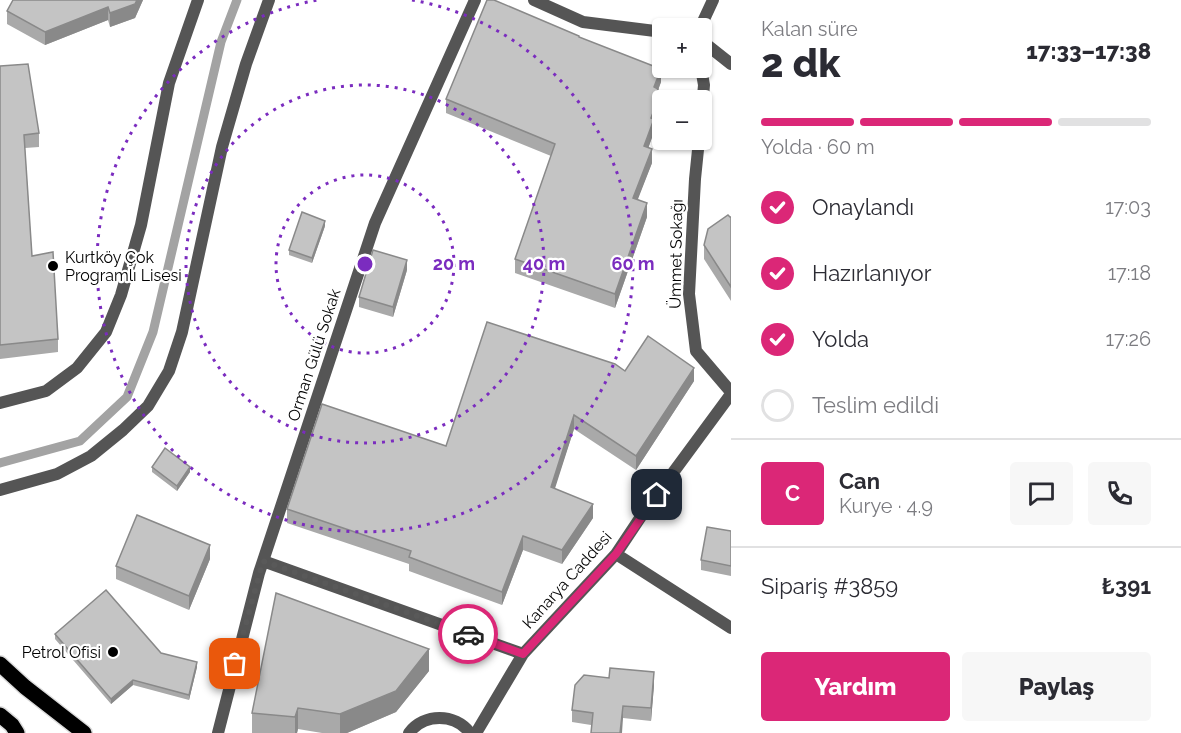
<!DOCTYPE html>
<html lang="tr">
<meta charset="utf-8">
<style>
body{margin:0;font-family:Raleway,sans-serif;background:#f7f7f7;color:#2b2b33;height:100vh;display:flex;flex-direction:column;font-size:22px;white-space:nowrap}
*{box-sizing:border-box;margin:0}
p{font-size:20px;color:#7c7c81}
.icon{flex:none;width:33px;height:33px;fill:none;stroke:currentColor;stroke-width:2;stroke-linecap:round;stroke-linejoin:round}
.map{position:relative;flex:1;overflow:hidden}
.sheet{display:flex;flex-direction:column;background:#fff;width:450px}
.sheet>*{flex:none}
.tools{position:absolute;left:652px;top:18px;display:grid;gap:12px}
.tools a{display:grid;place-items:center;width:60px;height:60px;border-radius:6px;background:#fff;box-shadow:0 2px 4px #0004;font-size:30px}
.pin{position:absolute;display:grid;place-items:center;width:51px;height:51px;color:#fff;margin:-26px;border-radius:12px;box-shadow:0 3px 9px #0006}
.courier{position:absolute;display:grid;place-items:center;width:60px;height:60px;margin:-30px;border:4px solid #db2777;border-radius:50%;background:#fff;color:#222;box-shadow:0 2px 8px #0007}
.head em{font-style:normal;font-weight:800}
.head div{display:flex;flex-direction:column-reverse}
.head{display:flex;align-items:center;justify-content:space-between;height:102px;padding:0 30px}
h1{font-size:39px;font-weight:800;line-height:45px}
.bar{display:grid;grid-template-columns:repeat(4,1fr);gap:9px 6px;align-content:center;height:72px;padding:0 30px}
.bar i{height:8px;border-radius:4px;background:#e1e1e2}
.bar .selected{background:#db2777}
.bar p{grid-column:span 4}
.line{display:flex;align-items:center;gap:15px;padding:0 30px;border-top:2px solid #e1e1e2}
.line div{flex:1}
.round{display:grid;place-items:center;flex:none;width:63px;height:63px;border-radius:6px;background:#f7f7f7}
ol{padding:0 30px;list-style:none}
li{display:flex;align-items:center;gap:18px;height:66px}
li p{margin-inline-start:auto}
li .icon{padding:6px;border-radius:50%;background:#db2777;color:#fff;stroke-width:4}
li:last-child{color:#7c7c81}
li i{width:33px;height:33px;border:3px solid #e1e1e2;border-radius:50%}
.button{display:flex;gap:12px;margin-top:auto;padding:12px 30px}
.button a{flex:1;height:69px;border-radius:6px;background:#db2777;color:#fff;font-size:24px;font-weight:800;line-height:69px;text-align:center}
.button a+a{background:#f7f7f7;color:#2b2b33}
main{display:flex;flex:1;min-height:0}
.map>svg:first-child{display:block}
</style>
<main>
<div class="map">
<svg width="731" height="733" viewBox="0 0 731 733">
<rect width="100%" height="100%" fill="#fff"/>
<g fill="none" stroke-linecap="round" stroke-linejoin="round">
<!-- stream -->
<path stroke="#a3a3a3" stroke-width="9" d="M0 463 80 441 127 397 153 332 221 42 237 0"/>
<defs>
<path id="primary" d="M0 664 25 687 84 733
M0 715 12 725 17 733"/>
</defs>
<!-- primary casing -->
<use href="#primary" stroke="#dbdbdb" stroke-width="18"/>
<!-- minor -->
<path stroke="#555" stroke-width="12" d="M534 0 583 22 663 32
M700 28 713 0
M702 41 731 64
M701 68 704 85 702 107
M699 140 695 179 689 294 696 351 731 392
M616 554 731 628
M263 561 523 654
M218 733 259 573 375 223 475 0
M409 733C424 713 455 713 470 733
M476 733 523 654 616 554 644 512 731 394"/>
<!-- tertiary -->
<path stroke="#555" stroke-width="12" d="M0 403 46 391 77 368 106 332 121 295 141 225 169 83 198 0
M0 490 57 474 91 456 123 430 148 406 169 371 182 332 222 147 246 64 269 0"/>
<!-- primary -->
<use href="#primary" stroke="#000" stroke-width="15"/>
</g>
<!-- wall -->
<path fill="#a9a9a9" d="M13 0H143L135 18 110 27 108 20 45 45 7 24V11Z
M579 37 661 82 658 90 657 116 654 124V132L648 148 652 163 637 200 647 217 615 308 515 273V259L551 156 446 113V99Z
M0 66 39 133V147L25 148 32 256 58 339V352L0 359Z
M730 217H731V301L704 259V245Z
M325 226 312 263 289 255V250Z
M407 270 393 317 359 307V297Z
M625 371 694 381 636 470 574 429 554 489 593 518 562 564 523 550 502 605 409 571V564L287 523V509L446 446Z
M152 467 190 472 177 491 152 472Z
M731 531V576L701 570V560Z
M210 559 189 610 116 579V566Z
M55 634 161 653 197 667 189 700 133 685 111 704 55 639Z
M429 671 396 712 347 733H322L298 729 297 733H252V713Z
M609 678 654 685 651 721 623 718 591 725 572 722V710Z"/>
<!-- shaded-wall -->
<path fill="#898989" d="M137 0H143L135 18 110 27V13Z
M108 7V20L45 45V32Z
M661 69V82L658 90 657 116 654 124V132L644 160V146L654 87Z
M652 149V163L633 212V198Z
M647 203V217L615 308V294Z
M325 221V226L312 263V258Z
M407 260V270L393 317V307Z
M694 368V381L636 470V456Z
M574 415V429L551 501V487Z
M190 467V472L177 491V486Z
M593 504V518L562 564V550Z
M523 536V550L502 605V592Z
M210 545V559L189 610V596Z
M429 649V671L396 712 347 733H340V714Z
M197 662V667L189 700V695Z
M654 672V685L651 721V708Z
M133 680V685L111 704V699Z
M623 706V718L622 733H620Z
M298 708V729L297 733H295V717Z"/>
<!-- building -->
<path fill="#c4c4c4" stroke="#898989" stroke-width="1.5" d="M13 0H137L135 4 110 13 108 7 45 32 7 11Z
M487 0H494L579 36V37L661 69 654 87 658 89 653 101 657 102 651 118 654 119 644 146 652 149 633 198 647 203 615 294 515 259 555 144 446 99Z
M28 64 39 133 24 135 32 256 53 252 58 339 0 345V66Z
M302 212 325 221 312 258 289 250Z
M728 215 730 217H731V287L704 245 708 229Z
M373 250 407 260 393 307 359 297Z
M487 322 615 364 625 371 648 336 694 368 636 456 574 415 551 487 593 504 562 550 523 536 502 592 409 557 411 551 287 509 322 404 446 446Z
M165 448 190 467 177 486 152 467Z
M137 515 210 545 189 596 116 566Z
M707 527 731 531V566L701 560Z
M106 590 161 653 197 662 189 695 133 680 111 699 55 634Z
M276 593 429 649 396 691 340 714 298 708 295 717 252 713Z
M610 668 654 672 651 708 623 706 620 733H591L593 713 572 710 575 685 584 675 609 678Z"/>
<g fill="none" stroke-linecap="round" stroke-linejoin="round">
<!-- done -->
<path stroke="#595959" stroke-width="6" stroke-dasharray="0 10.8" d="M235 664 263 561 468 634"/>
<!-- route -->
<path stroke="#db2777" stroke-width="8" d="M468 634 523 654 616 554 657 495"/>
</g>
<!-- distance rings -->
<g fill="none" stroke="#7b2cbf" stroke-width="3" stroke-dasharray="3 6">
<circle cx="365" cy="264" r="89"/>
<circle cx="365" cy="264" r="179"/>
<path d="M412 0A268 268 0 1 1 318 0"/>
</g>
<!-- markers -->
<g fill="#000" stroke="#fff" stroke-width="2">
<circle cx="53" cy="266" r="6"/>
<circle cx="113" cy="652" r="6"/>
</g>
<g text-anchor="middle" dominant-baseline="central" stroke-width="4.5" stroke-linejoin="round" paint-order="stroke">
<!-- street labels -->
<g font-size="16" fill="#000" stroke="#fff">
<text transform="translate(676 254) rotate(-89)">Ümmet Sokağı</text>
<text transform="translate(314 355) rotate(-72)">Orman Gülü Sokak</text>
<text transform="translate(567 580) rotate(-48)">Kanarya Caddesi</text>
</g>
<!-- poi labels -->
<g font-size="16" fill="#000" stroke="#fff" text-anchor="start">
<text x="65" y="257">Kurtköy Çok<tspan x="65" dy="18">Programlı Lisesi</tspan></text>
<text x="101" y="652" text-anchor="end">Petrol Ofisi</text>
</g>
</g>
<circle cx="365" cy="264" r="9" fill="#7b2cbf" stroke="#fff" stroke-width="3"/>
<g font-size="18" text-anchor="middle" font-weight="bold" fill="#7b2cbf" stroke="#fff" stroke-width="4.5" stroke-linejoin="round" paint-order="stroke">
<text x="454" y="270">20 m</text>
<text x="544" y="270">40 m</text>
<text x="633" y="270">60 m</text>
</g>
</svg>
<div class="tools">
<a>+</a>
<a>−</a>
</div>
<div class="pin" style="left:235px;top:664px;background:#ea580c"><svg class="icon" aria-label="bag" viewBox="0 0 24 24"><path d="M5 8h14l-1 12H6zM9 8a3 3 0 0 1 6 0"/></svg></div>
<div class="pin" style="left:657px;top:495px;background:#1f2937"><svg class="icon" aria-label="home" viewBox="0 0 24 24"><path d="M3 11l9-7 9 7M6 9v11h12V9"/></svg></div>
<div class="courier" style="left:468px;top:634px"><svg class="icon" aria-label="car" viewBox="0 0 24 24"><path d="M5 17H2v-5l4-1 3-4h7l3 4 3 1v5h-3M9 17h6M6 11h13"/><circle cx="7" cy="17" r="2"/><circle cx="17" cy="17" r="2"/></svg></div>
</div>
<section class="sheet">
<div class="head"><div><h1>2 dk</h1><p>Kalan süre</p></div><em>17:33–17:38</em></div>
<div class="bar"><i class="selected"></i><i class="selected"></i><i class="selected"></i><i></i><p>Yolda · 60 m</p></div>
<ol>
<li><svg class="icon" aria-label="check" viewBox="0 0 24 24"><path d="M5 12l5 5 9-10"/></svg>Onaylandı<p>17:03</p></li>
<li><svg class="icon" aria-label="check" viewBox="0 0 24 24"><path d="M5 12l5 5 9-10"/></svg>Hazırlanıyor<p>17:18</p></li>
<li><svg class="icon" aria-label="check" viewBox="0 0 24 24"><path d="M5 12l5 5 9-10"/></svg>Yolda<p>17:26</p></li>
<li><i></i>Teslim edildi</li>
</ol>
<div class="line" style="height:108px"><b class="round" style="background:#db2777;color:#fff">C</b><div><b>Can</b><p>Kurye · 4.9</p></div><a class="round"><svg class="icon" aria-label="chat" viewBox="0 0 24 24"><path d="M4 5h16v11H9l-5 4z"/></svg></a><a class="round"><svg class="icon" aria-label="phone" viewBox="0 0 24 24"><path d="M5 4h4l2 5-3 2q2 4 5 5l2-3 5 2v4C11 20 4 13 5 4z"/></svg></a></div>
<div class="line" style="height:78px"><div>Sipariş #3859</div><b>₺391</b></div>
<div class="button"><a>Yardım</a><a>Paylaş</a></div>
</section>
</main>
